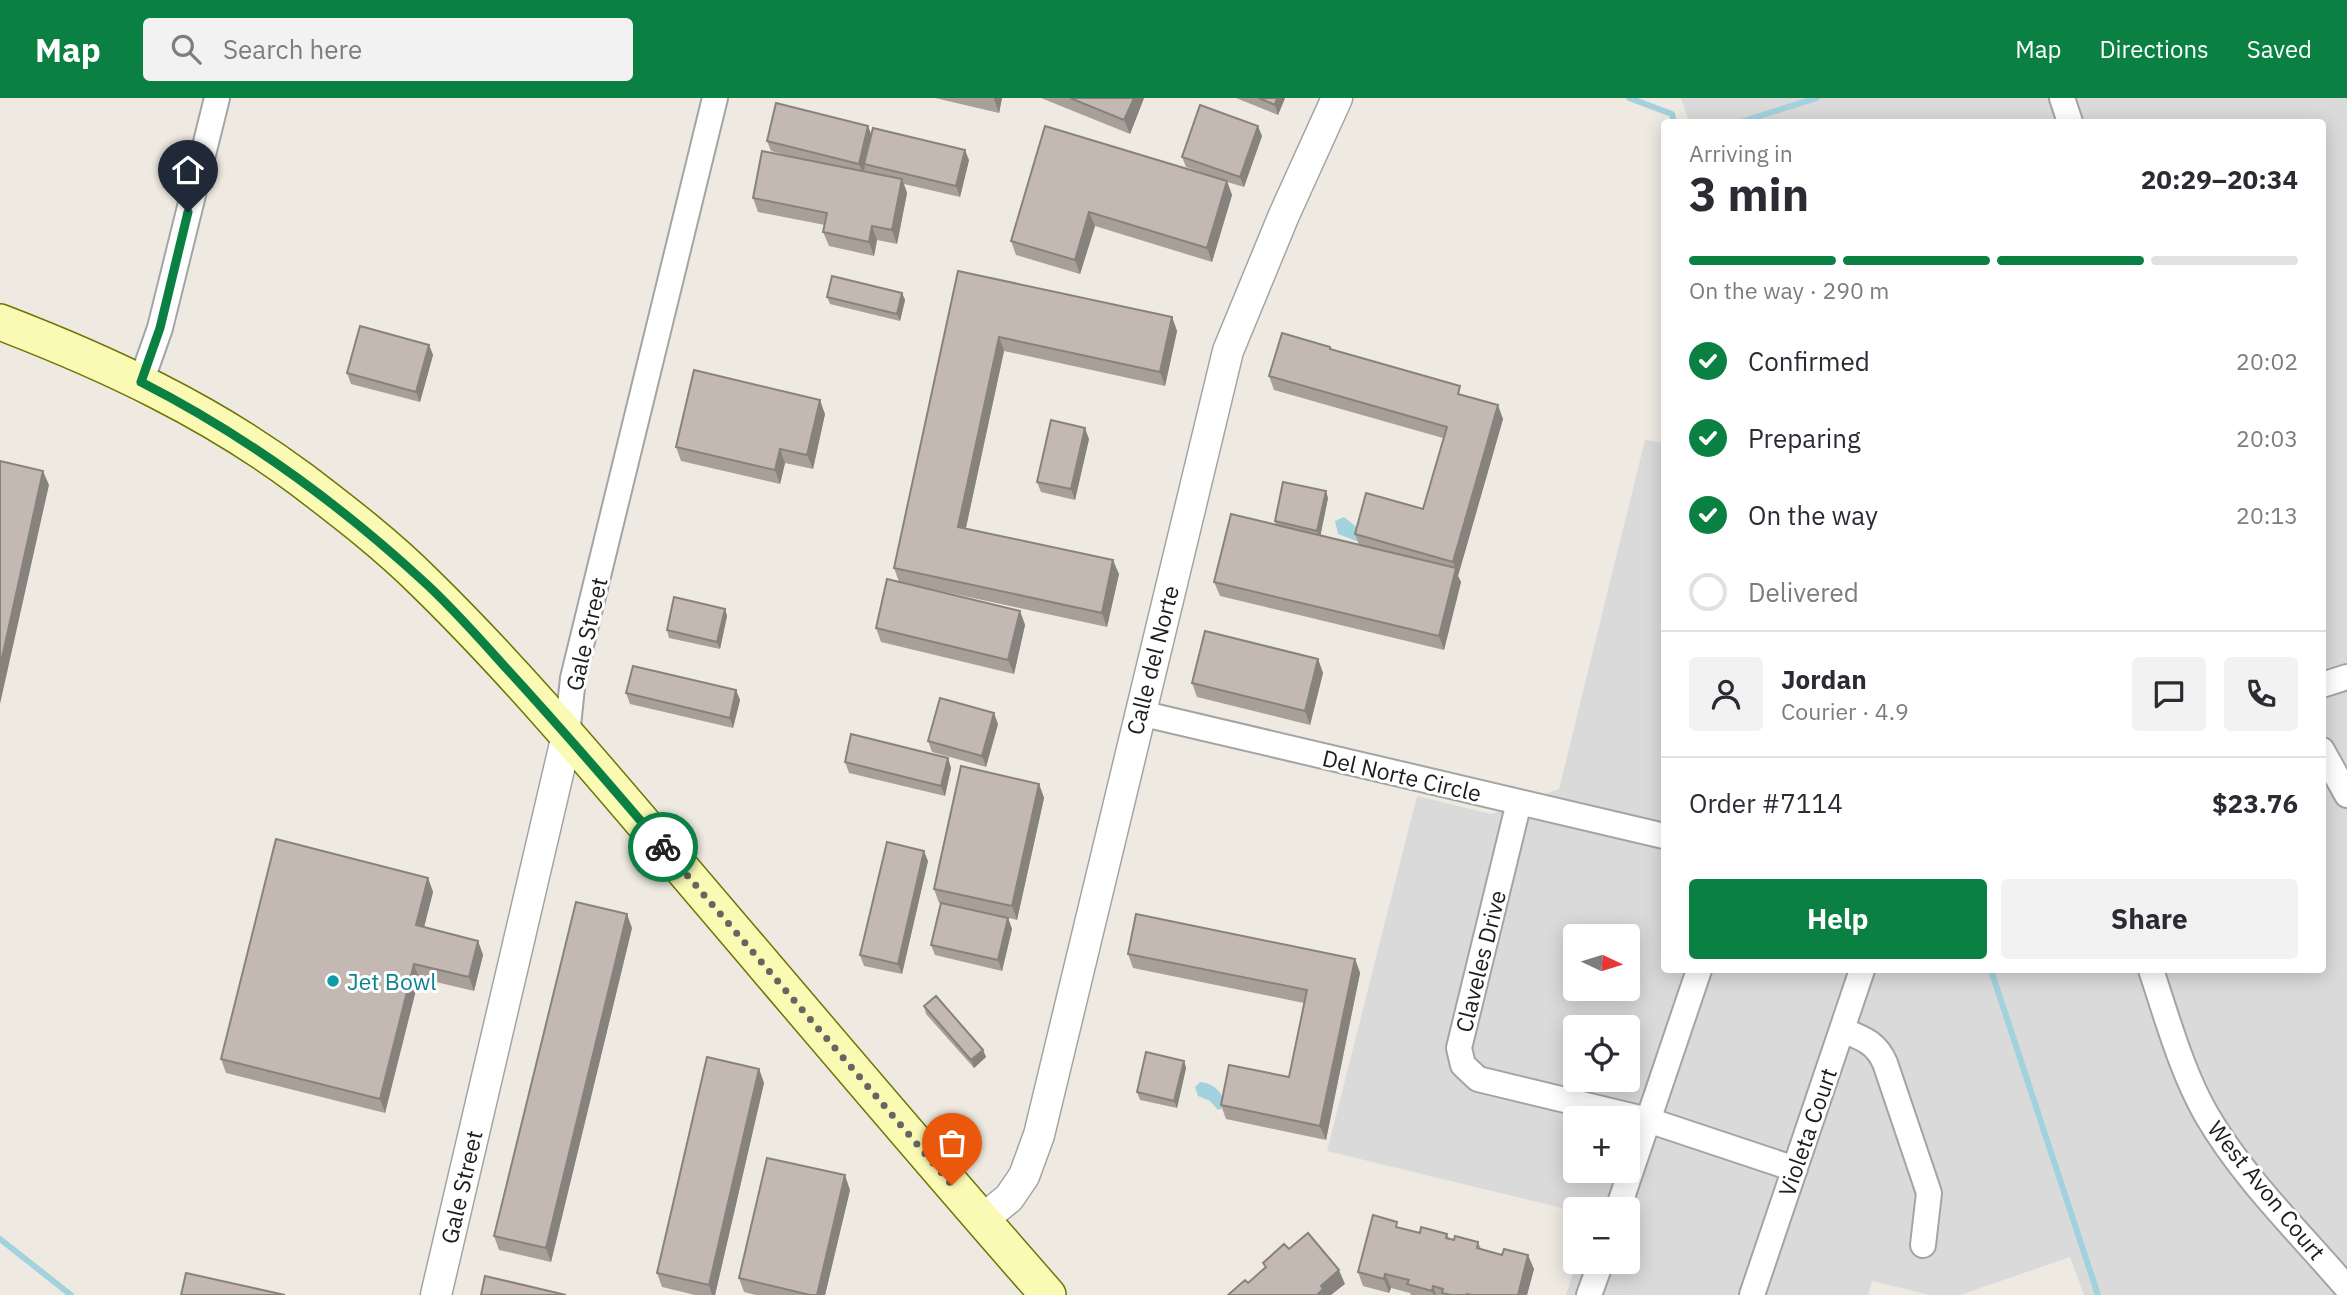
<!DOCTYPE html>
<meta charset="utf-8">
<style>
body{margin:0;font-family:"IBM Plex Sans",sans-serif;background:#f2f2f3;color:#2b2b33;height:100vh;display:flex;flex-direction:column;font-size:26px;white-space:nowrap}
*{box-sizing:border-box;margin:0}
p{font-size:23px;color:#7c7c81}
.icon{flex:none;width:38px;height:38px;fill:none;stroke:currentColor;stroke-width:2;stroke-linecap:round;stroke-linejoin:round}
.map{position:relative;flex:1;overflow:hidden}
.drawer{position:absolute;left:1661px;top:21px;width:665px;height:854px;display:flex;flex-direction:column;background:#fff;border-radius:7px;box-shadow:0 4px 18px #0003}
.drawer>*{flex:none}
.needle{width:46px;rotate:94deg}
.tools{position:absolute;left:1563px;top:826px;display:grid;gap:14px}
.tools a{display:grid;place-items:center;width:77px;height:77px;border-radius:7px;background:#fff;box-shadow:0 4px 18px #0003;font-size:35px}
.pin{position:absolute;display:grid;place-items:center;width:60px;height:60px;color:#fff;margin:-72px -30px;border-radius:50% 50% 50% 0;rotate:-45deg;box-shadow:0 0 7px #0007}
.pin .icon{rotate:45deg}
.courier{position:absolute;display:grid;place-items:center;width:70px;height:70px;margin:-35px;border:5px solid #0b8043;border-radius:50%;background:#fff;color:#222;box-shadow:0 2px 9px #0007}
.summary em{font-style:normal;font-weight:700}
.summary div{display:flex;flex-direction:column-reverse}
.summary{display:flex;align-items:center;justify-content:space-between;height:119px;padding:0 28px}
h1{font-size:46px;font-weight:700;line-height:52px}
.bar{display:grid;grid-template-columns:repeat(4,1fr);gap:10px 7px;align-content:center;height:84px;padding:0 28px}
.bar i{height:9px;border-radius:5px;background:#e1e1e2}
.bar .active{background:#0b8043}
.bar p{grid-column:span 4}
.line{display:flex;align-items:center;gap:18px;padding:0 28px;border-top:2px solid #e1e1e2}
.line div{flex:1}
.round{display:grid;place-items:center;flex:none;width:74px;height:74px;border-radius:7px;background:#f2f2f3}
ol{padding:0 28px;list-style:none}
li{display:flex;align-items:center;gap:21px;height:77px}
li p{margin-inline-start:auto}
li .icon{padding:7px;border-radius:50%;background:#0b8043;color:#fff;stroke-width:4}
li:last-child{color:#7c7c81}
li i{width:38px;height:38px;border:4px solid #e1e1e2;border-radius:50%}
.cta{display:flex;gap:14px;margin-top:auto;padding:14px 28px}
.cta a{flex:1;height:80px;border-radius:7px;background:#0b8043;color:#fff;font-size:28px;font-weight:700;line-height:80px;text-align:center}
.cta a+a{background:#f2f2f3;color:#2b2b33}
header{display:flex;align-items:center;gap:42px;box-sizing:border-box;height:98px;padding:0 35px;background:#0b8043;color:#fff}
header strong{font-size:33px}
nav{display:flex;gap:38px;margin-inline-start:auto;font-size:24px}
.search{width:490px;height:63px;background:#f2f2f3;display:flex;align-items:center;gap:18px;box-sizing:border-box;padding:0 24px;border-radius:7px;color:#7c7c81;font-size:26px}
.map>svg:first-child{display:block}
</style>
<header>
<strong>Map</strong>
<div class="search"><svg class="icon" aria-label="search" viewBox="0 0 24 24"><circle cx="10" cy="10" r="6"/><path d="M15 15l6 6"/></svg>Search here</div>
<nav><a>Map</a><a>Directions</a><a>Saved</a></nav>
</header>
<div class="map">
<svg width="2347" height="1197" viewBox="0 0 2347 1197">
<rect width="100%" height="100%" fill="#eeeae2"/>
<!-- residential -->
<path fill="#dbdada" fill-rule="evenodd" d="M1681 0H2347V1197H2084L2070 1159 1960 1197H1930L1872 1183 1868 1197H1566L1577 1164H1628V1111L1575 1113 1327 1053 1417 698 1491 716 1559 691 1645 342 1664 345V872H2322V24H1689ZM1575 838H1628V891H1575ZM1575 929H1628V982H1575ZM1575 1020H1628V1073H1575Z"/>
<!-- water -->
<path fill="#a2d2dd" d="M1344 419 1359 431V444L1338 436 1335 423Z
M1200 984C1216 986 1222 994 1226 1009L1218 1012 1210 1003 1198 998 1195 989Z"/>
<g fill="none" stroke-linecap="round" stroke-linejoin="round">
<!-- stream -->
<path stroke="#a2d2dd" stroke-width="6" d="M1629 0 1672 16 1674 24
M1740 24 1817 0
M1991 872 2098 1197
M0 1141 71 1197"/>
<defs>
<path id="minor" d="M2062 0 2070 24
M141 284 160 230 217 0
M2322 587 2347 579
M1140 615 1664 738
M567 637 573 580 715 0
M2322 652 2347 697
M1519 704 1459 950 1463 967 1478 981 1648 1022 1795 1071
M2151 872C2167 919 2181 972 2206 1016 2243 1080 2299 1134 2347 1190
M1842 932C1862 940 1876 944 1885 965L1929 1095 1923 1147
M1618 1111 1699 872
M1589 1197 1601 1164
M1752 1197 1862 872"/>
<path id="tertiary" d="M982 1122 1009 1100 1024 1078 1039 1037 1228 253 1284 117 1337 0
M436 1197 567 637"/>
<path id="secondary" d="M0 224C107 265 210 313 302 382 344 414 387 447 425 485 515 573 596 670 678 766 801 910 923 1055 1048 1197"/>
</defs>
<!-- minor casing -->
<use href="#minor" stroke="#a4a4a4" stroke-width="28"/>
<!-- tertiary casing -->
<use href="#tertiary" stroke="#a4a4a4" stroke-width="33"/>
<!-- secondary casing -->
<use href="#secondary" stroke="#6e7503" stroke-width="38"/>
<!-- minor -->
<use href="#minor" stroke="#fff" stroke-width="24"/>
<!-- tertiary -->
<use href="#tertiary" stroke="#fff" stroke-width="30"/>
<!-- secondary -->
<use href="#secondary" stroke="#fafab5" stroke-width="35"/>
</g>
<!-- wall -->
<path fill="#a89f99" d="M935 0H1002L999 15Z
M1041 0H1144L1130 36Z
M1236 0H1285L1278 17Z
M868 28 871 36 969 62 960 99 904 86 907 95 897 146 877 142 874 158 829 148 823 134 825 127 758 114 753 100 796 60 771 53 767 43Z
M1045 28 1217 80 1186 69 1182 59 1262 38 1244 89 1227 84 1232 97 1212 164 1095 128 1080 176 1016 157 1011 143Z
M958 173 1172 219 1177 233 1165 288 1004 253 966 430 1119 476 1107 529 899 484 894 470Z
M902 195 905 202 900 223 830 206 827 199Z
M429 247 433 257 420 304 351 286 347 275Z
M1330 249 1332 252 1463 297 1503 321 1458 478 1461 484 1444 552 1220 498 1214 484 1276 427 1275 423 1328 400 1320 437 1359 447 1355 436 1423 411 1443 340 1274 292 1269 278Z
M825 316 813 371 785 365 780 386 681 363 676 349Z
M1089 341 1075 402 1041 394 1037 384Z
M725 511 727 518 720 551 669 540 667 532Z
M1020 513 1025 527 1014 576 881 544 876 530Z
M1318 561 1323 575 1310 627 1197 599 1192 585Z
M736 592 740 602 733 630 630 606 626 595Z
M998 626 986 669 932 654 928 643Z
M948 660 951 670 945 698 849 675 845 664Z
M1039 686 1044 700 1017 822 997 817 1008 820 1012 831 1002 873 935 857 931 847 941 805H939L934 791Z
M928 763 902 876 864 868 860 857Z
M428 780 433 794 424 829 478 843 483 857 474 893 419 880 385 1015 226 975 221 961Z
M632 830 551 1164 499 1152 494 1138Z
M1128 856 1355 861 1360 875 1326 1042 1226 1021 1221 1007 1289 979 1304 905 1133 870Z
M924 908 983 952 986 959 974 970 926 916Z
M1184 963 1186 970 1177 1010 1140 1002 1137 994Z
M759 971 764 985 715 1197H695L662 1189 657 1175Z
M850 1092 825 1197H756L744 1194 739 1180Z
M1400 1130 1420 1135 1447 1136 1449 1141 1454 1142 1478 1144 1481 1151 1534 1171 1527 1197H1411L1410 1195 1391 1190 1389 1195 1363 1188 1358 1174Z"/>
<!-- shaded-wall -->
<path fill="#88827d" d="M994 0H1002L999 15 994 1Z
M1134 0H1144L1130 36 1124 22Z
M1277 0H1285L1278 17 1275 7Z
M868 28 872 39 864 66 865 69 863 76 859 66Z
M1258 28 1262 38 1244 89 1240 79Z
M965 52 969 62 960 99 956 88Z
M902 81 907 95 897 146 892 132Z
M1227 83 1232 97 1212 164 1207 150Z
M1089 114 1095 128 1080 176 1075 162Z
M872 128 877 142 874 158 869 144Z
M902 195 905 202 900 223 897 216Z
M1172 219 1177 233 1165 288 1160 274Z
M999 239 1004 253 963 443 958 429Z
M429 247 433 257 420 304 416 294Z
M820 302 825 316 813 371 807 357Z
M1498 307 1503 321 1458 478 1461 484 1444 552 1439 538 1455 470 1453 464Z
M1085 330 1089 341 1075 402 1071 391Z
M780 351 785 365 780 386 775 372Z
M43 373 49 387 0 606V569Z
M1326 393 1328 400 1320 440 1317 433Z
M1113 462 1119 476 1107 529 1102 515Z
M725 511 727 518 720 551 717 544Z
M1020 513 1025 527 1014 576 1008 562Z
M1318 561 1323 575 1310 627 1305 613Z
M736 592 740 602 733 630 730 620Z
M994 615 998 626 986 669 982 658Z
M948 660 951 670 945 698 941 688Z
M1039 686 1044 700 1017 822 1012 808Z
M924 753 928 763 902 876 898 866Z
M428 780 433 794 421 841 416 827Z
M627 816 632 830 551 1164 546 1150Z
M1008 820 1012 831 1002 873 998 862Z
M478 843 483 857 474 893 469 879Z
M1355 861 1360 875 1326 1042 1320 1028Z
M414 866 419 880 385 1015 380 1001Z
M983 952 986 959 974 970 971 962Z
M1184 963 1186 970 1177 1010 1174 1003Z
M759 971 764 985 715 1197H712L709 1187Z
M845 1077 850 1092 825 1197H817Z
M1528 1157 1534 1171 1527 1197H1518Z
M1339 1172 1345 1186 1331 1197H1317L1321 1188Z
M1385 1176 1391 1190 1389 1195 1384 1181Z
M1433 1188 1436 1197H1434L1432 1193Z"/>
<!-- building -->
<path fill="#c3b9b2" stroke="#88827d" stroke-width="2" d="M1070 0H1134L1124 22Z
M1259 0H1277L1275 7Z
M776 5 868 28 859 66 767 43Z
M1200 7 1258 28 1240 79 1182 59Z
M1045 28 1227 83 1207 150 1089 114 1075 162 1011 143Z
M873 30 965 52 956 88 864 66Z
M762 53 902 81 892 132 872 128 869 144 823 134 827 115 753 100Z
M958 173 1172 219 1160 274 999 239 958 429 1113 462 1102 515 894 470Z
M832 178 902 195 897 216 827 199Z
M360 228 429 247 416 294 347 275Z
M1282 235 1330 249V251L1460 288 1458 296 1498 307 1453 464 1355 436 1366 395 1423 411 1447 329 1269 278Z
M694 272 820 302 807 357 780 351 775 372 676 349Z
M1051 322 1085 330 1071 391 1037 384Z
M0 363 43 373 0 569Z
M1283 384 1326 393 1317 433 1275 423Z
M1231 416 1456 470 1439 538 1214 484Z
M887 481 1020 513 1008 562 876 530Z
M674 499 725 511 717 544 667 532Z
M1205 533 1318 561 1305 613 1192 585Z
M633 568 736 592 730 620 626 595Z
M940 600 994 615 982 658 928 643Z
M851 636 948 660 941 688 845 664Z
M961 668 1039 686 1012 808 934 791Z
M276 741 428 780 416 827 478 843 469 879 414 866 380 1001 221 961Z
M887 744 924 753 898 866 860 857Z
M576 804 627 816 546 1150 494 1138Z
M941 805 1008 820 998 862 931 847Z
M1136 816 1355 861 1320 1028 1221 1007 1229 967 1289 979 1307 892 1128 856Z
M936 898 983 952 971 962 924 908Z
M1146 954 1184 963 1174 1003 1137 994Z
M707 959 759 971 709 1187 657 1175Z
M767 1060 845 1077 817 1197H810L739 1180Z
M1373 1117 1397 1124 1396 1129 1420 1135 1421 1129 1447 1136 1446 1140 1454 1142 1455 1138 1478 1144 1477 1150 1502 1157 1504 1151 1528 1157 1518 1197H1472L1467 1196V1197H1451L1442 1195 1443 1191 1433 1188 1432 1193 1407 1186 1409 1182 1385 1176 1384 1181 1358 1174Z
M1308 1135 1339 1172 1321 1188 1323 1191 1317 1197H1228L1245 1182 1248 1185 1266 1169 1263 1165 1284 1146 1289 1151Z
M186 1175 285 1197H181Z
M485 1178 566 1197H481Z"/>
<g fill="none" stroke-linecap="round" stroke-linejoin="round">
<!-- done -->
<path stroke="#666562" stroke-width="7" stroke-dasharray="0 12.6" d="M663 749 952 1087"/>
<!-- route -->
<path stroke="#0b8043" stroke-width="9" d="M188 114 160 230 141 284C243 336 337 404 422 482 452 509 479 540 506 570 560 629 612 689 663 749"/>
</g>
<!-- markers -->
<circle fill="#0f9aa8" stroke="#fff" stroke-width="2.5" cx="333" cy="883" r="7"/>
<g text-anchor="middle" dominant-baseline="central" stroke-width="6" stroke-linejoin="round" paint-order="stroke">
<!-- street labels -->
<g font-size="23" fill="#1d1d1d" stroke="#fff">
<text transform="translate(586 536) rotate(-77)">Gale Street</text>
<text transform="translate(1152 562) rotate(-76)">Calle del Norte</text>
<text transform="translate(1402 677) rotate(13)">Del Norte Circle</text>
<text transform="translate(1480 863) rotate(-76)">Claveles Drive</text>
<text transform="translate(1807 1034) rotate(-71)">Violeta Court</text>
<text transform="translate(461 1089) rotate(-77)">Gale Street</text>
<text transform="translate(2267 1092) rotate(51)">West Avon Court</text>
</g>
<!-- culture labels -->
<g font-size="23" fill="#0d838f" stroke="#fff" text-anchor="start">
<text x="347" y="883">Jet Bowl</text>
</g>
</g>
</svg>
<div class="tools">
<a><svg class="needle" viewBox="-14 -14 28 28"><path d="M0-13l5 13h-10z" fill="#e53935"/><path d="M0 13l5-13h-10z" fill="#7c7c81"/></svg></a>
<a><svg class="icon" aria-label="locate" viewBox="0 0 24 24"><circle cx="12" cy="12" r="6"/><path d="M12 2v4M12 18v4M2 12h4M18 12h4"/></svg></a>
<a>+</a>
<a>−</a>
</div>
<div class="pin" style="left:952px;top:1087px;background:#ea580c"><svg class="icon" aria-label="bag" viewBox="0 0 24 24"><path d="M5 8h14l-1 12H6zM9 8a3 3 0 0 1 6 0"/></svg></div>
<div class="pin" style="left:188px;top:114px;background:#1f2937"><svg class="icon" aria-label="home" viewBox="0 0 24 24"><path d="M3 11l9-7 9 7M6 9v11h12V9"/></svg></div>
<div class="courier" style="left:663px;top:749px"><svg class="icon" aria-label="bike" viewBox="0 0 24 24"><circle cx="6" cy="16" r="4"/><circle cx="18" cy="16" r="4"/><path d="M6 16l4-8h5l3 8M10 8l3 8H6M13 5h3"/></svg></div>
<section class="drawer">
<div class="summary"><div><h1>3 min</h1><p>Arriving in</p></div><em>20:29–20:34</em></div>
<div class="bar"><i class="active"></i><i class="active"></i><i class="active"></i><i></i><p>On the way · 290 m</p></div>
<ol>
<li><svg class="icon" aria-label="check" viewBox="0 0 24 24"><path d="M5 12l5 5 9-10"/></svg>Confirmed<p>20:02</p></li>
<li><svg class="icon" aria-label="check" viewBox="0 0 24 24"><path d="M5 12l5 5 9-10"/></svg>Preparing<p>20:03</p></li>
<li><svg class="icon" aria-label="check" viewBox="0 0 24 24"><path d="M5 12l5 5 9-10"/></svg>On the way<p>20:13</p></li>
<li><i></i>Delivered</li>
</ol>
<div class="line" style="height:126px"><a class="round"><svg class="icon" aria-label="person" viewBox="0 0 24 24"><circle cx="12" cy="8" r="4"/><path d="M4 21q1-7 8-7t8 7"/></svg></a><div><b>Jordan</b><p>Courier · 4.9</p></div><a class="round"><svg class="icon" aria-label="chat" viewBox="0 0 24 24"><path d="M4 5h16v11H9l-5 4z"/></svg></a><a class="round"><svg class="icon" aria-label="phone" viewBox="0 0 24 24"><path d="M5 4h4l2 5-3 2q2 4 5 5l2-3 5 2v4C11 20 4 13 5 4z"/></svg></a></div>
<div class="line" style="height:91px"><div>Order #7114</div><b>$23.76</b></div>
<div class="cta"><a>Help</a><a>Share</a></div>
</section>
</div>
